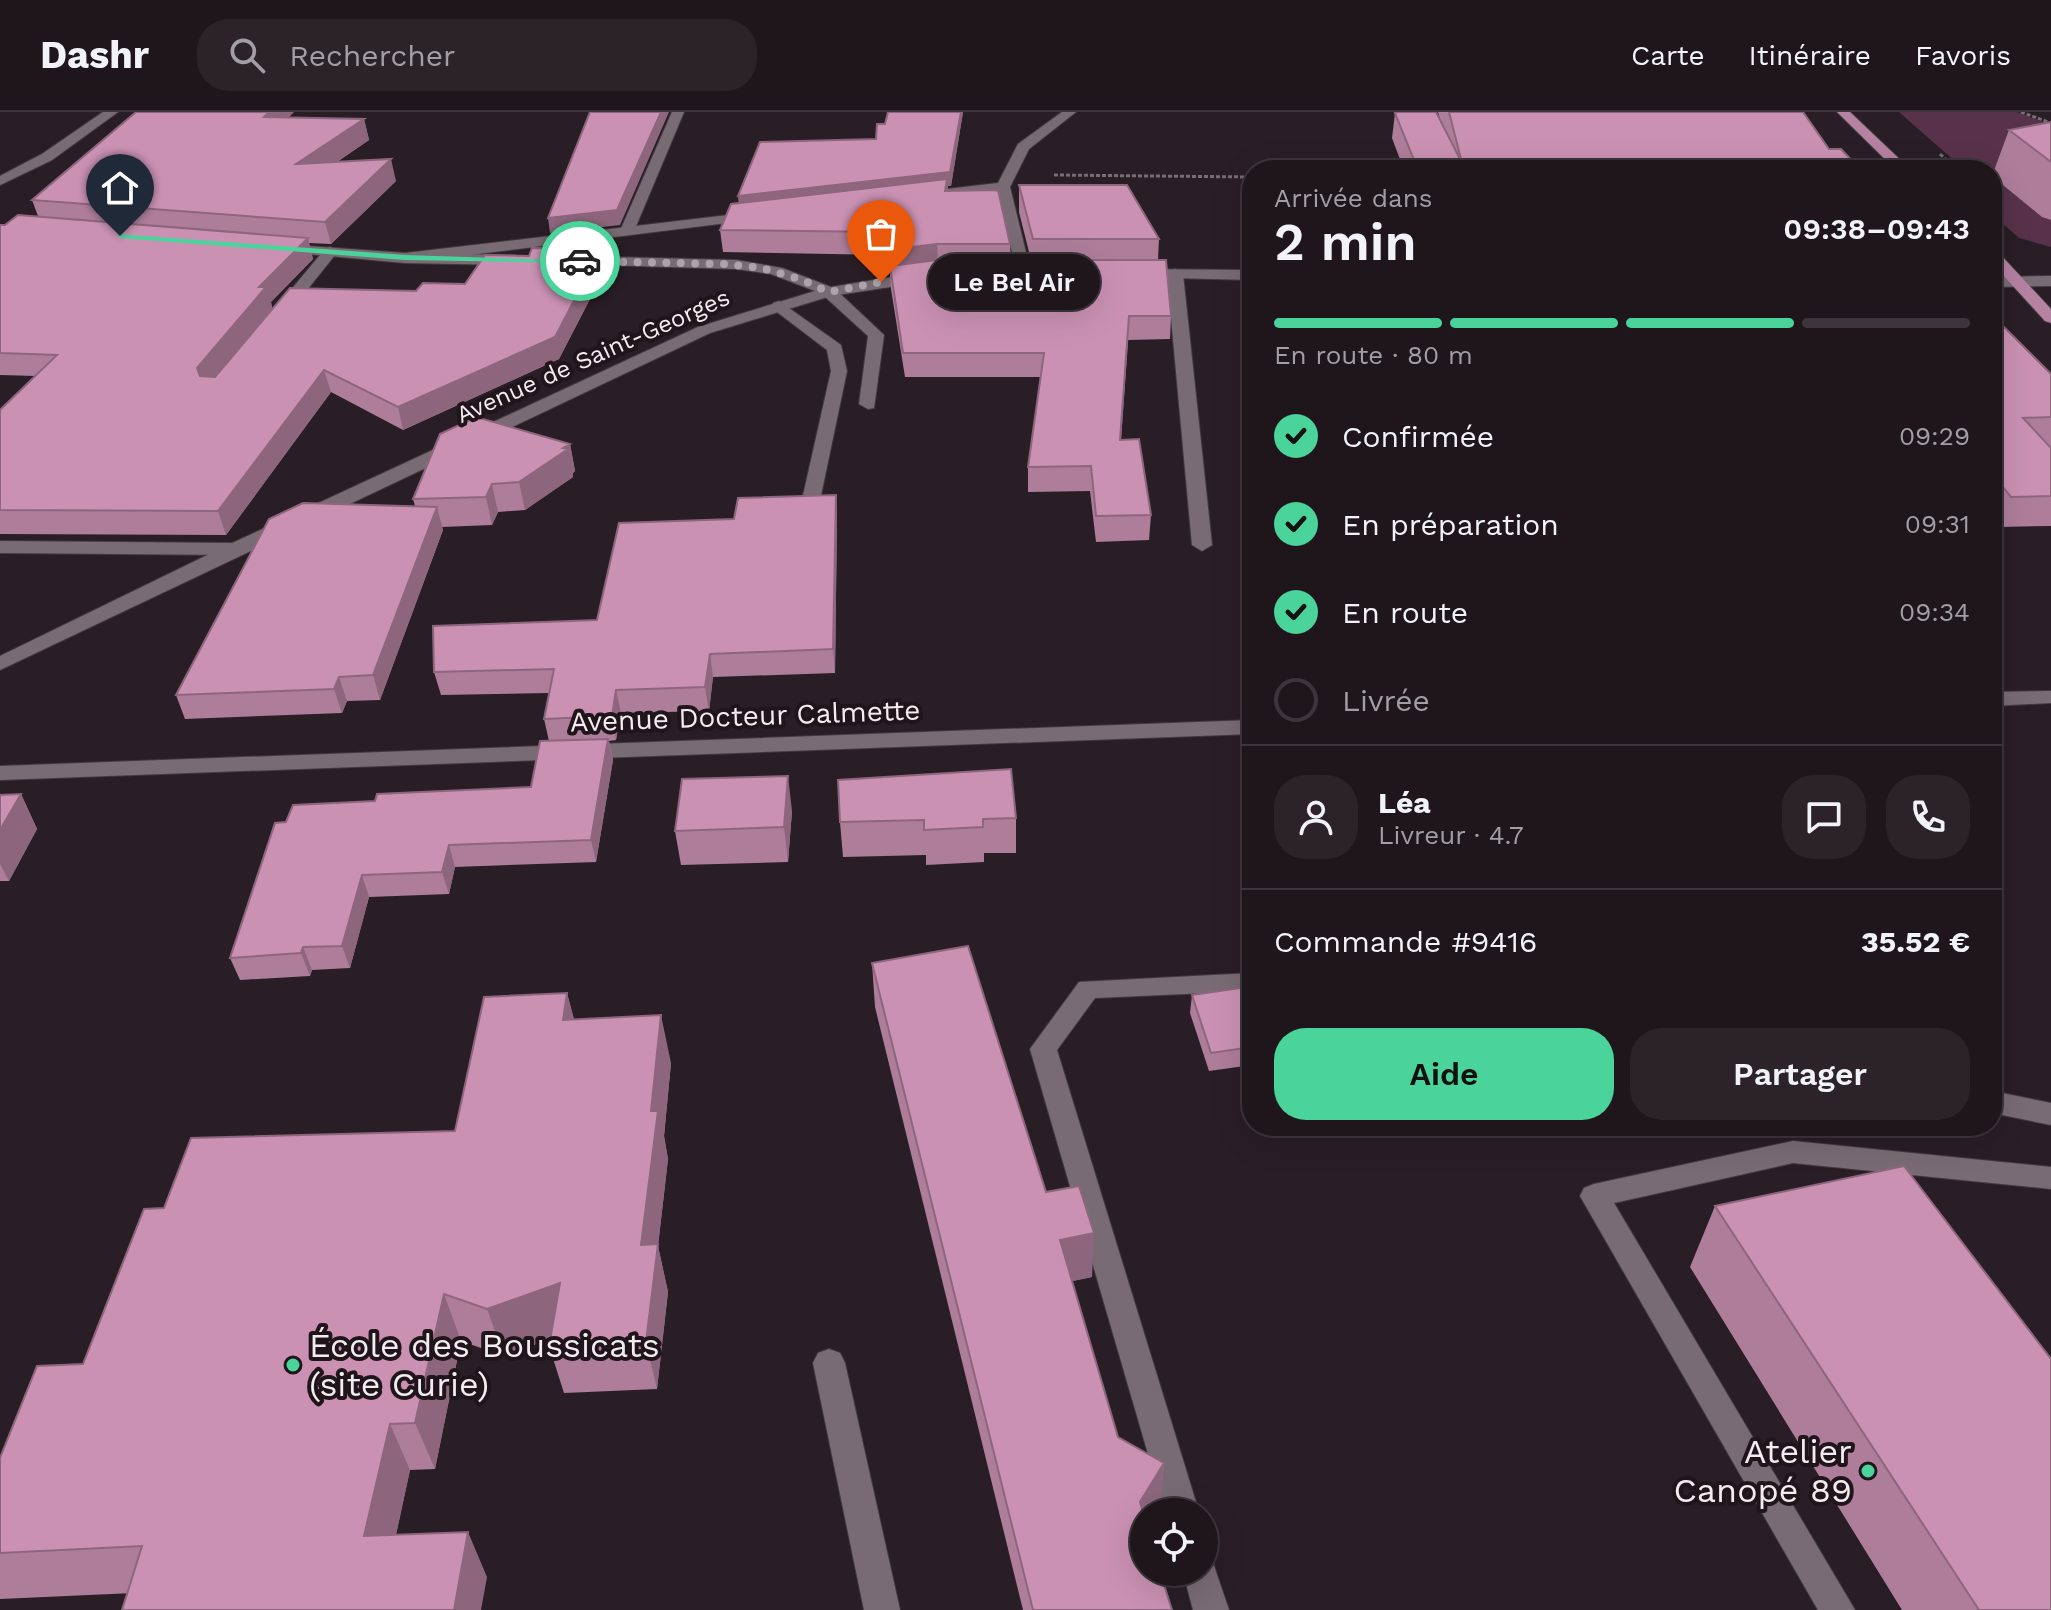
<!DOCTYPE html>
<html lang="fr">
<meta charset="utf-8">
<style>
body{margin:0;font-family:"Work Sans",sans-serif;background:#2c2329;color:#f1f3f6;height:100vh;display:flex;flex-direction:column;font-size:30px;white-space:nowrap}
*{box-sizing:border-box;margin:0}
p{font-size:26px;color:#a19fa3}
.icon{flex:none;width:44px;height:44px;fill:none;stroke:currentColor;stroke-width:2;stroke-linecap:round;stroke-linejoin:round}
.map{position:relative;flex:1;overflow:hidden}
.panel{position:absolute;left:1242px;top:48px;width:760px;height:976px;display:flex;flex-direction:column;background:#1f161c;border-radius:32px;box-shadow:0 8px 32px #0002,0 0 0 2px #3c353b}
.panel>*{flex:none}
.fabs{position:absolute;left:1130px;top:1386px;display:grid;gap:16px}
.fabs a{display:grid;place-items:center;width:88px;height:88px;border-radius:50%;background:#1f161c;box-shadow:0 8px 32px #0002,0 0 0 2px #3c353b;font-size:40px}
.pin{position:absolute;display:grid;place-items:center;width:68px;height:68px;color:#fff;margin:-82px -34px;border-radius:50% 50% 50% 0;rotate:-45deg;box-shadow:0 0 8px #0007}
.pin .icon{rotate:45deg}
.courier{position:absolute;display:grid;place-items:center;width:80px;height:80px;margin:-40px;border:6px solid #4ad49c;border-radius:50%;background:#fff;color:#222;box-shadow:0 2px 10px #0007}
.bubble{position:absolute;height:56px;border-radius:28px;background:#1f161c;box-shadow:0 8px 32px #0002,0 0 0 2px #3c353b;font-size:26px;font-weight:600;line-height:56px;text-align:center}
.overview em{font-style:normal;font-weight:600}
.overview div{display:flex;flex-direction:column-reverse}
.overview{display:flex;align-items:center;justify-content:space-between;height:136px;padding:0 32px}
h1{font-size:52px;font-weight:600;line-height:60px}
.bar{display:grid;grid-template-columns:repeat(4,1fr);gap:12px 8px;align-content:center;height:96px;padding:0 32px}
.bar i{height:10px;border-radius:6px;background:#3c353b}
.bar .active{background:#4ad49c}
.bar p{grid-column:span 4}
.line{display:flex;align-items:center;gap:20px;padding:0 32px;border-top:2px solid #3c353b}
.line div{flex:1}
.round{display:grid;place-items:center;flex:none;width:84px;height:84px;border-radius:32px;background:#2c2329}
ol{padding:0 32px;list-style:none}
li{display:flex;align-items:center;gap:24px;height:88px}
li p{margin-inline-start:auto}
li .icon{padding:8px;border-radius:50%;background:#4ad49c;color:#111;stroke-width:4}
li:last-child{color:#a19fa3}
li i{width:44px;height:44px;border:4px solid #3c353b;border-radius:50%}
.button{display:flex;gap:16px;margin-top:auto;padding:16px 32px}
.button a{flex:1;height:92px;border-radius:32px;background:#4ad49c;color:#111;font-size:32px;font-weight:600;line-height:92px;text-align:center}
.button a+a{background:#2c2329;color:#f1f3f6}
header{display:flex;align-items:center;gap:48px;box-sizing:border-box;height:112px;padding:0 40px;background:#1f161c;border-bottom:2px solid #3c353b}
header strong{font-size:38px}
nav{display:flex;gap:44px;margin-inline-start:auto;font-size:28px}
.search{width:560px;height:72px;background:#2c2329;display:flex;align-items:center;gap:20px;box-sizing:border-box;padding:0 28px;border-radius:32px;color:#a19fa3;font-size:30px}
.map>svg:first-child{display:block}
</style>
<header>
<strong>Dashr</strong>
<div class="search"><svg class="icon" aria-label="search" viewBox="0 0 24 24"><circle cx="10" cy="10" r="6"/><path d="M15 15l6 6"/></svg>Rechercher</div>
<nav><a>Carte</a><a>Itinéraire</a><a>Favoris</a></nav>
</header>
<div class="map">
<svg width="2051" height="1498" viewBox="0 0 2051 1498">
<rect width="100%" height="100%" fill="#291e25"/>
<!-- green -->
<path fill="#58324a" d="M1899 0H2017L2051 13V135L2019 126 1992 102V58H1956L1958 52Z"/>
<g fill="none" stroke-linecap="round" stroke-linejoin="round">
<defs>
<path id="lane" d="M672 0H684L634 119 632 122H622L620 119Z
M330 135 335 137V143L287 203H275V197L325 137Z
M1175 157 1183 162 1212 433 1202 439 1192 433 1167 162Z
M829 175 835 177 884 223 874 296 868 297 859 292 868 224 823 183 821 180Z
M779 189 841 233 847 259 820 388 811 394 802 388 831 259 827 238 773 197V191Z
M0 429 235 431 245 437 235 443 0 441Z
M1252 861V879L1095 886 1057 938 1199 1400H1165L1030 937 1079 870Z
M1992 979 2051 991V1013L1992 1001Z
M1793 1029 2051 1055V1077L1793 1051 1614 1091 1855 1498H1818L1580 1084 1584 1076 1594 1072Z
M829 1237 840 1241 845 1251 900 1498H864L813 1251 818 1241Z
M1204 1445 1212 1448 1229 1498H1193L1183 1460H1204Z"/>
<path id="street" d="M103 0H118L52 48 0 73V64L42 42Z
M1062 0H1076L1029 37 1010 75 1031 161 1023 166 1018 164 997 80 938 86 931 82 938 78 998 71 1018 32Z
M754 100 759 101V107L405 151 397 146 405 141Z
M2051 579V591L1992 594V580Z
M1252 608V622L0 668V654Z"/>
<path id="secondary" d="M280 132 405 141 515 143 523 148 515 153 405 151 275 139 273 136Z
M572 144 736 148 782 156 831 175 923 160 931 165 923 170 831 184 710 221 0 558V544L228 433 698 215 815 179 771 162 736 157 567 152V146Z
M1136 157 1252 158V168L1131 165 1128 162Z
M2051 164V174L1992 175V165Z"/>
<path id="primary" d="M1837 0H1850L1911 58H1896Z
M1992 137 1997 139 2051 197V211L2045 209 1992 151Z"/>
</defs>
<!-- lane casing -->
<use href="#lane" stroke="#443a40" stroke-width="2"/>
<!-- street casing -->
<use href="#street" stroke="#443a40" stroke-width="2"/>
<!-- secondary casing -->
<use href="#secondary" stroke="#443a40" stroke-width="2"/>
<!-- primary casing -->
<use href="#primary" stroke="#443a40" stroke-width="2"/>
<!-- path -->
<path stroke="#776d73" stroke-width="3" stroke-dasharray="4 2" stroke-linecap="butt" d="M2021 0 2051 11
M1940 42 1951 52 1946 58
M1054 63 1252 65"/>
<!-- lane -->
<use href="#lane" fill="#796b73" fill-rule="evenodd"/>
<!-- street -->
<use href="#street" fill="#796b73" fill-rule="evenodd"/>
<!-- secondary -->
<use href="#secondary" fill="#796b73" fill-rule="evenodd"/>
<!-- primary -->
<use href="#primary" fill="#b582a1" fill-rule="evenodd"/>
</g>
<!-- wall -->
<path fill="#ae7d9a" d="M888 0H963L951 74H948V79L1010 132 1011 148H1031L1019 100V73L1159 127 1158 148 1171 204 1170 227 1128 228 1121 328 1151 403 1149 428 1096 430 1090 379 1028 380V355L1041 265H905L891 177 890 161H888L885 143 723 140 720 118 739 92 876 27 885 12Z
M1438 0H1803L1829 37 1861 58H1404L1392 26 1395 1 1441 11Z
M289 6 364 7 369 28 337 50 396 69 331 132 309 131 313 147 271 190 272 196 416 179 465 172 605 158 559 247 403 318 331 280 226 423 0 422V298L36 264 0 263V113H5L38 104 32 88Z
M2051 10V108L2042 105 1992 64 2009 18Z
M1250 94H1252V122L1249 108Z
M1992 203 2051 262V335H2050L2051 336V414L1998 415 1992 408Z
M570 332 575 359 573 361V365L525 398 498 400 492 413 442 415 443 418 380 588 347 589 342 601 185 607 176 583 415 394 413 387Z
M836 383 837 406 835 561 713 565 709 599 621 601 616 628 609 629 613 648 596 750 455 755 449 782 369 785 350 856 312 858 310 864 240 868 230 846 286 710 375 689 531 675 549 629 544 607 549 581 441 583 434 560 597 508 734 407Z
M21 682 37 717 9 769H0V683Z
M792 699 788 750 681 753 675 719Z
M1016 706V741H984V750L926 753V743L843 745 840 710Z
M872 851 1046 1080 1092 1165 1072 1169 1118 1325 1164 1351 1160 1393 1144 1400V1460L1172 1498H1023L875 895Z
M567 881 574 907 671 951 664 1024 668 1047 658 1134 668 1180 657 1277 564 1281 549 1234 550 1227 504 1244 461 1229 435 1357 410 1358 396 1423 487 1465 0 1487V1441L83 1252 164 1096 455 1019Z
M1192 883 1252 886V953L1209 959 1190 901Z
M1715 1094 2051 1498H1902L1690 1155Z"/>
<!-- shaded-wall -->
<path fill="#8d667d" d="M269 0H294L270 26 264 5Z
M661 0H669L620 113 550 121 548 106Z
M961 0H963L951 74H948V89L739 98 738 84Z
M364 7 369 28 302 73 296 52Z
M391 47 396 69 331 132 325 110Z
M308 126 313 147 271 190 272 196 205 278 197 256 259 175Z
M937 132 938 155 890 154V161H888L887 138Z
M601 137 605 158 559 247 403 318 398 295Z
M324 258 331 280 226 423 218 399Z
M570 332 575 359 573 361V365L525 398 519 370Z
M492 372 498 400 492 413 486 385Z
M836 383 837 406 835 561 833 537Z
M437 395 443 418 380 588 373 563Z
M710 542 713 565 709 599 705 575Z
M339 565 347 589 342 601 334 577Z
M616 578 621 601 616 628 612 604Z
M608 627 613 648 596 750 591 728Z
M788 664 792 699 788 750 784 715Z
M21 682 37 717 9 769 0 752V718Z
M449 733 455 755 449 782 442 760Z
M362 763 369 785 350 856 342 834Z
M303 835 312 858 310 864 301 841Z
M567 881 579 929 563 908Z
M661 903 671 951 664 1024 668 1047 658 1134 668 1180 657 1277 646 1230 641 1133 651 999Z
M1094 1121 1092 1165 1059 1172 1060 1128Z
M560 1171 573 1218 504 1244 487 1197Z
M444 1182 461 1229 435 1357 415 1311Z
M390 1312 410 1358 386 1468 364 1424Z
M1164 1351 1160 1393 1156 1400H1144V1419L1140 1390Z
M468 1420 487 1465 481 1498H454Z"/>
<!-- building -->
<path fill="#ca91b3" stroke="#8d667d" stroke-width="2" d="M136 0H269L264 5 364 7 296 52 391 47 325 110 32 88Z
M590 0H661L617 98 548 106Z
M888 0H961L950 60 738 84 760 30 876 27 877 12H885Z
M1398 0H1436L1462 51 1449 0H1803L1829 37H1841L1861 58H1418L1395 1Z
M2051 10V50L2009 18Z
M947 67 945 79 998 78 1010 132H937L887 138 884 120 720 118 731 92Z
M1019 73H1127L1159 127H1033Z
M18 103 308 126 259 175H266L197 256 200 264 215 265 290 176 416 179 423 171 465 172 485 143 529 144 532 136 601 137 555 225 398 295 324 258 218 399 0 398V298L57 243 0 241V113H5Z
M937 148H1166L1171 204H1129L1120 328 1139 327 1151 403 1096 404 1091 354 1028 355 1044 241H903L890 154Z
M1992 203 2051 262V305L2023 306 2051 336V384L2011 385 1992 362Z
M476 305 570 332 563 336 568 337 519 370 492 372 486 385 413 387 440 322Z
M836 383 833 537 710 542 705 575 616 578 612 604 544 607 554 557 434 560 433 514 597 508 619 411 734 407 738 386Z
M303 391 437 395 373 563 339 565 334 577 176 583 269 407Z
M608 627 591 728 449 733 442 760 362 763 342 834 303 835 301 841 230 846 275 711 286 710 293 693 375 689 377 682 531 675 540 629Z
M1011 657 1016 706 983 707V715L924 718V708L840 710 838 668Z
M788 664 784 715 675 719 682 667Z
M21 682 0 718V683Z
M968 834 1046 1080 1079 1074 1094 1121 1060 1128 1118 1325 1164 1351 1140 1390 1144 1404V1460H1160L1172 1498H1033L872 851Z
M1247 875 1252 886V935L1211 941 1192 883Z
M567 881 563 908 661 903 651 999H658L641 1133 658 1132 646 1230 549 1234 560 1171 487 1197 444 1182 415 1311 390 1312 364 1424 468 1420 454 1498H122L142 1434 0 1441V1346L37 1254 83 1252 144 1097 164 1096 191 1026 455 1019 484 885Z
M1904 1054 2051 1247V1498H1979L1715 1094Z"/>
<!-- route -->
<path fill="#4ad49c" d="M117 122 405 143 584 149 580 151 405 148 120 126Z"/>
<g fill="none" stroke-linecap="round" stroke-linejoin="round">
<!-- done -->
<path stroke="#aca4a9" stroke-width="8" stroke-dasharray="0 14.4" d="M580 149 724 152 761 156 800 167 829 180 881 170"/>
</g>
<!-- markers -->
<g fill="#4ad49c" stroke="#20151b" stroke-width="3">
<circle cx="293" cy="1253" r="8"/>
<circle cx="1868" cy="1359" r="8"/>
</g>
<g text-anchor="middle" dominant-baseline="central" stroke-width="8" stroke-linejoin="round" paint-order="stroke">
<!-- far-street labels -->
<g font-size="24" fill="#f3ecf0" stroke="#20151b">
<text transform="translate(593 244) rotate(-24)">Avenue de Saint-Georges</text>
</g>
<!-- street labels -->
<g font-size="28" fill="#f3ecf0" stroke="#20151b">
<text transform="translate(745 604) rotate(-2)">Avenue Docteur Calmette</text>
</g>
<!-- near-poi labels -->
<g font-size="34" fill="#f3ecf0" stroke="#20151b" text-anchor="start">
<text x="309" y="1233">École des Boussicats<tspan x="309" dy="39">(site Curie)</tspan></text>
<text x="1852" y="1339" text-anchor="end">Atelier<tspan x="1852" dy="39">Canopé 89</tspan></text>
</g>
</g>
</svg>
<div class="fabs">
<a><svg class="icon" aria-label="locate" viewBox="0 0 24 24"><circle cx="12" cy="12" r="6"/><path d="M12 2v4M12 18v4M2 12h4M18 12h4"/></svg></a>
</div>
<div class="pin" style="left:881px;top:170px;background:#ea580c"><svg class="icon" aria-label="bag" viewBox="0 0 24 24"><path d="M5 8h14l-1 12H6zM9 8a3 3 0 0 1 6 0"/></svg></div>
<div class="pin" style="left:120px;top:124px;background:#1f2937"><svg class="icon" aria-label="home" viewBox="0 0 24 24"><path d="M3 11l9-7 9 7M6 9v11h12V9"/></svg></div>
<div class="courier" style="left:580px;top:149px"><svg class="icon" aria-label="car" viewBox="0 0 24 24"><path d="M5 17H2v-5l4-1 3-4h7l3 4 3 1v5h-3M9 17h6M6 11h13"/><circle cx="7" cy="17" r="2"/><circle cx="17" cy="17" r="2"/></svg></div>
<div class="bubble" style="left:928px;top:142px;width:172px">Le Bel Air</div>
<section class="panel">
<div class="overview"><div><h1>2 min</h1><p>Arrivée dans</p></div><em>09:38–09:43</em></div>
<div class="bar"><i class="active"></i><i class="active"></i><i class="active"></i><i></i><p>En route · 80 m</p></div>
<ol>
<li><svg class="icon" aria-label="check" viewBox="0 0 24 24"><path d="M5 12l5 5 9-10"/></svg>Confirmée<p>09:29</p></li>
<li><svg class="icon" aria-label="check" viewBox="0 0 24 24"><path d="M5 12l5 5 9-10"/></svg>En préparation<p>09:31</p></li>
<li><svg class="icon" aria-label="check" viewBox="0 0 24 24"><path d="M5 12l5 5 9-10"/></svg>En route<p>09:34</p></li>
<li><i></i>Livrée</li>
</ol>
<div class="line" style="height:144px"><a class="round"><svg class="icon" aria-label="person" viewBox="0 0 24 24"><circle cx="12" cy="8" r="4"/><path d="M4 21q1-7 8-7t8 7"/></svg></a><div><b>Léa</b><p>Livreur · 4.7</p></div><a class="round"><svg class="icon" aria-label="chat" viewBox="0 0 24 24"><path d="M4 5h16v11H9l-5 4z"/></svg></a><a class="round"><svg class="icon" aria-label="phone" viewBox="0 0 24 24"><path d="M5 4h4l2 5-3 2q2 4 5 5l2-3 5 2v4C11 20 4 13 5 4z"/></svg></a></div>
<div class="line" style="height:104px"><div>Commande #9416</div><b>35.52 €</b></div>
<div class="button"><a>Aide</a><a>Partager</a></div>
</section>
</div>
